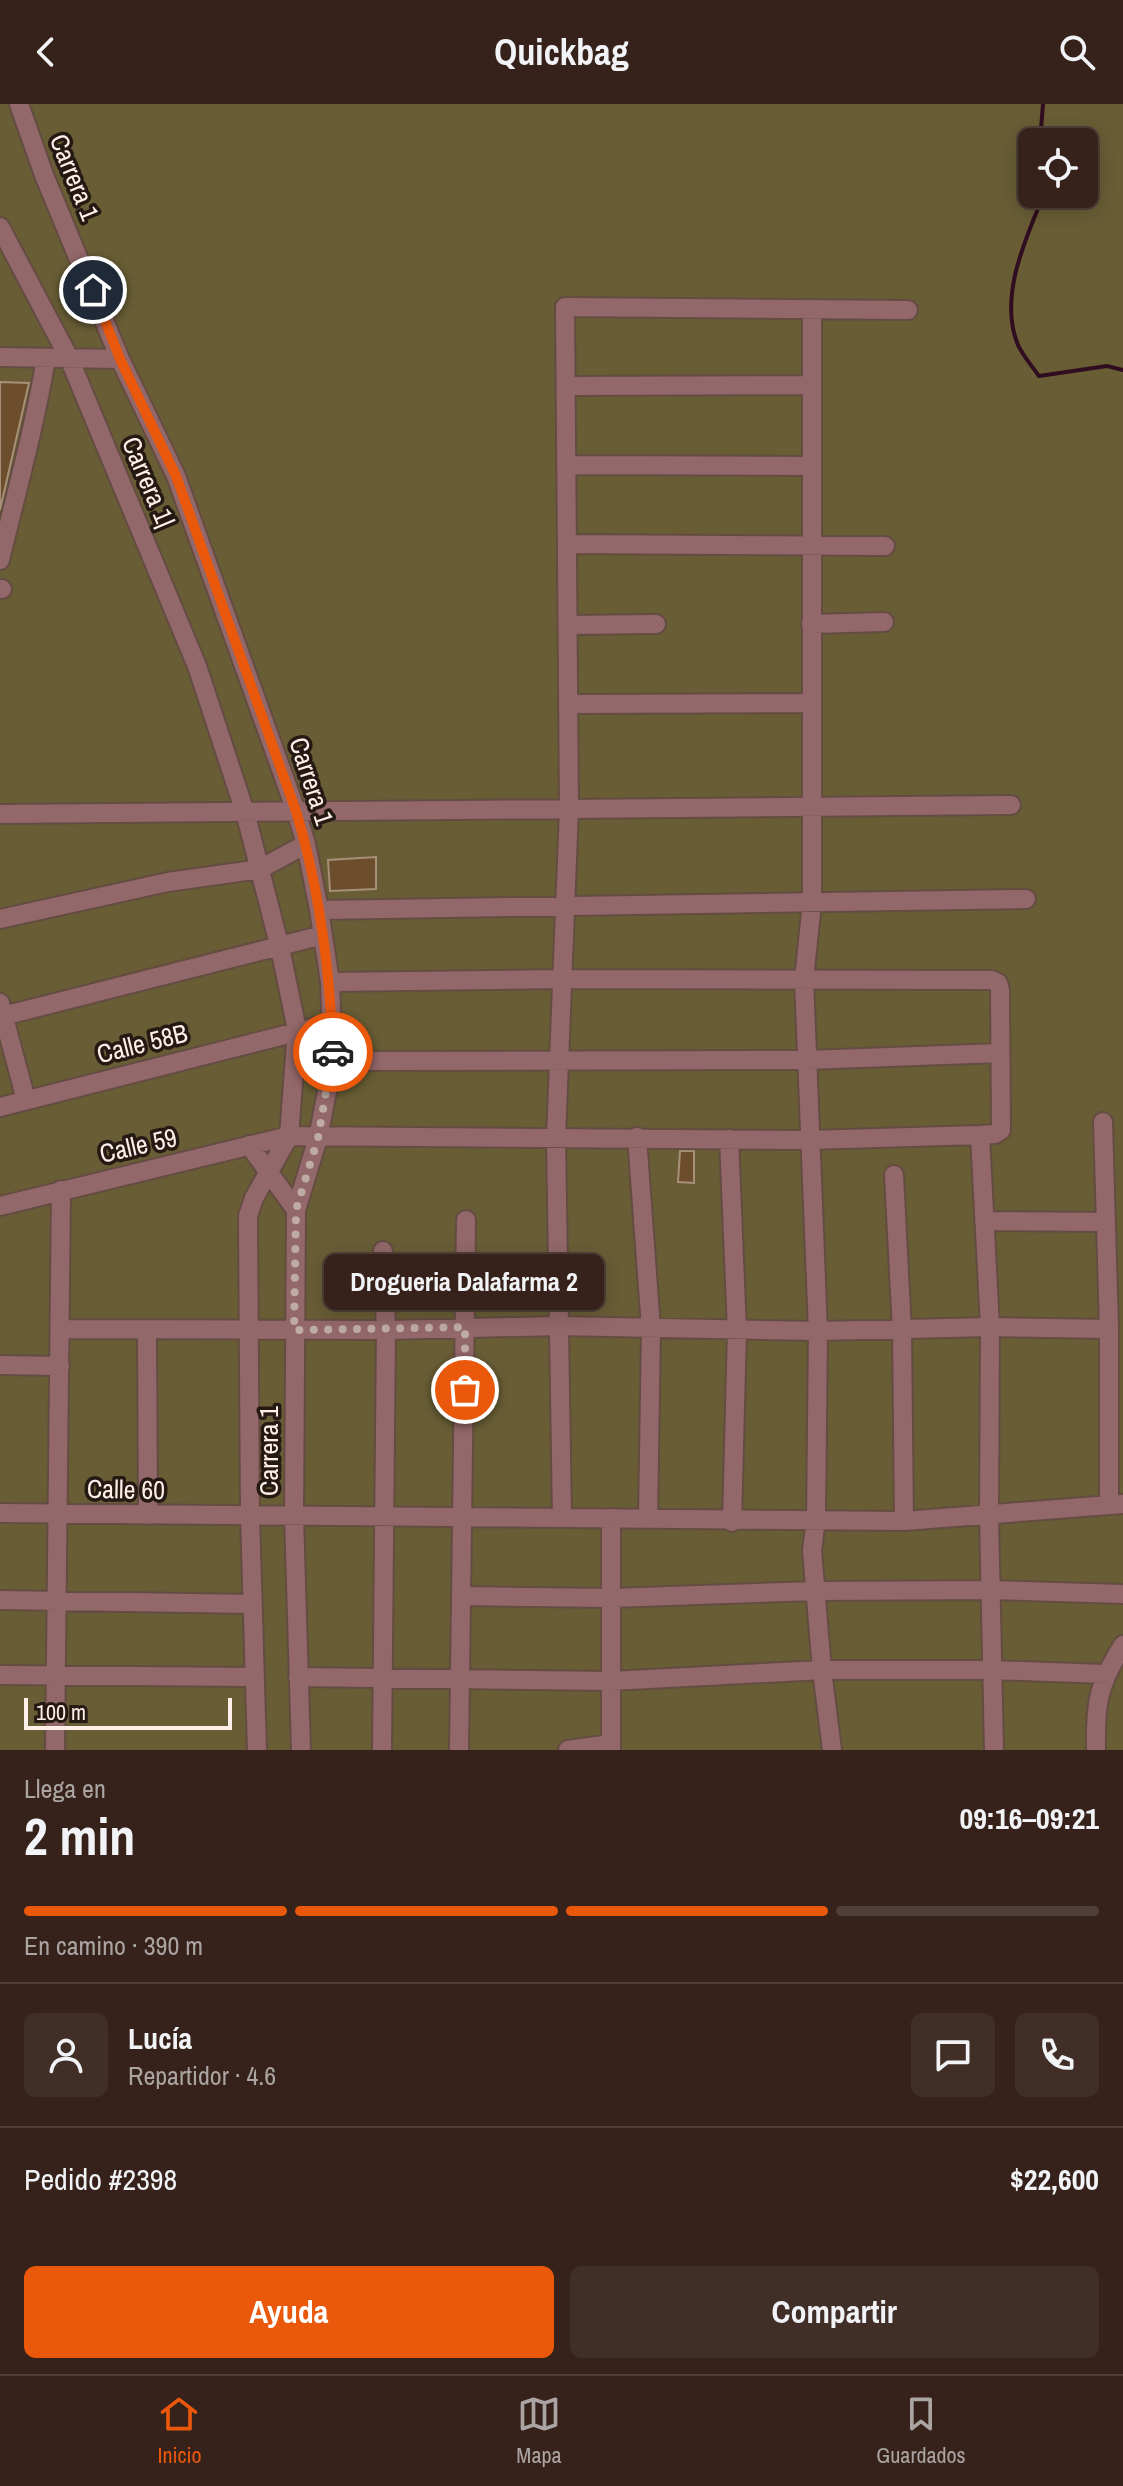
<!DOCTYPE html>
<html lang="es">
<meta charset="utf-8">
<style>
body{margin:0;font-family:"Archivo Narrow",sans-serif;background:#412f27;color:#f1f3f6;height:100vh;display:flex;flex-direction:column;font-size:30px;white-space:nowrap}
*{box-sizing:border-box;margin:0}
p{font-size:26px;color:#aaa4a2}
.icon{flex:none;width:44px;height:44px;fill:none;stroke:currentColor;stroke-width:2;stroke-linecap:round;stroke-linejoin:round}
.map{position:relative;height:1646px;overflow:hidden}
.side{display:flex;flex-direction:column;background:#36221a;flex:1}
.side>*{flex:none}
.tools{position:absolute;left:1018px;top:24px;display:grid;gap:16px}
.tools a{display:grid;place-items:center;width:80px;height:80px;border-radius:12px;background:#36221a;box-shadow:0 4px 20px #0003,0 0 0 2px #503f39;font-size:40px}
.scale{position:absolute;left:24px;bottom:20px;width:208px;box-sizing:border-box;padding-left:8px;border:4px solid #feefe9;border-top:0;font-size:22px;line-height:28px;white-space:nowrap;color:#feefe9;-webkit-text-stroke:6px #251914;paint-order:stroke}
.pin{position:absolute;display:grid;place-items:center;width:68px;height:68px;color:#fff;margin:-34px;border:4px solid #fff;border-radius:50%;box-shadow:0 2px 8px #0007}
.courier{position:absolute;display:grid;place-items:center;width:80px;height:80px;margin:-40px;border:6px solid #ea580c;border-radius:50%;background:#fff;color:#222;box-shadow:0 2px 10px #0007}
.bubble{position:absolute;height:56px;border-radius:12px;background:#36221a;box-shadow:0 4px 20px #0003,0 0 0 2px #503f39;font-size:26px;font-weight:700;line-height:56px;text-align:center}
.summary em{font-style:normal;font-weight:700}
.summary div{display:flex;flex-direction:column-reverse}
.summary{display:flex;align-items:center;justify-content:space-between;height:136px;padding:0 24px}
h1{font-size:52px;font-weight:700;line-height:60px}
.bar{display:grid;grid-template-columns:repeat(4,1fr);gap:12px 8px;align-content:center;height:96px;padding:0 24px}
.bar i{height:10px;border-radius:6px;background:#503f39}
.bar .selected{background:#ea580c}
.bar p{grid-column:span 4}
.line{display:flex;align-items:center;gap:20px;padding:0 24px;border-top:2px solid #503f39}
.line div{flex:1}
.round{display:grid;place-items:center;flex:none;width:84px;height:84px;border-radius:12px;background:#412f27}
.action{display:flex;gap:16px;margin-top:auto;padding:16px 24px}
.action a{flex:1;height:92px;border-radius:12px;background:#ea580c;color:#fff;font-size:32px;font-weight:700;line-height:92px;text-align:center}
.action a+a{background:#412f27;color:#f1f3f6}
header{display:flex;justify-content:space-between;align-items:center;height:104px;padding:0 24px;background:#36221a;font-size:36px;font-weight:700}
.dock{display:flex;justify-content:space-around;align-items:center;height:112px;border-top:2px solid #503f39;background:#36221a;font-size:22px;color:#aaa4a2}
.dock a{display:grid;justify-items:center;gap:4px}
.dock .selected{color:#ea580c}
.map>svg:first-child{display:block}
</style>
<header><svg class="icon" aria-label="back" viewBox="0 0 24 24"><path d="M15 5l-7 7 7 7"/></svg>Quickbag<svg class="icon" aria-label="search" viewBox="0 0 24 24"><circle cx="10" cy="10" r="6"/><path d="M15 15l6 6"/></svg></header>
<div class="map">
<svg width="1123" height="1646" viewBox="0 0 1123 1646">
<rect width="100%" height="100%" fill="#482d22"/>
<!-- green -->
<path fill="#685d35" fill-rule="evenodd" d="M0 0H1123V1646H0ZM1032 38H1084V90H1032Z"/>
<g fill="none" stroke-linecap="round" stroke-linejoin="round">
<!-- stream -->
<path stroke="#300d20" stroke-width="4" d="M1040 38 1043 0
M1044 90C1026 134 998 193 1018 241 1023 252 1032 262 1039 272L1107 262 1123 266"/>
</g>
<!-- building -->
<path fill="#6c4e2d" stroke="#a79078" stroke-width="2" d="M0 278 29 279 0 406Z
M376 753V785L330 787 328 756Z
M680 1047H694V1079L678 1078Z"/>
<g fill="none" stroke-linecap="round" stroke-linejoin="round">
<defs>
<path id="minor" d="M19 0 44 71 120 255 176 372 296 707 306 740 319 806 330 878 333 957 318 1034 296 1106 294 1412 301 1646
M0 123 69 254 197 562 245 708 280 844 297 926 289 1032 254 1094 248 1112 250 1412 257 1646
M812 205V799L804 875 818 1227 816 1416 812 1446 822 1566 832 1646
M0 253 120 255
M566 282 812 281
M567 361 812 362
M567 440 885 442
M0 456C16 389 35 322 46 254
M0 485H2
M811 520 884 518
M568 521 656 520
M568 600 811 599
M0 710 1011 701
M319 806 1026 795
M0 815 168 778 260 765 306 740
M0 899 26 996
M3 912 323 831
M333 957 807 956 1000 949
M0 1003 332 919
M1103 1018 1109 1225V1401
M980 1031 990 1223 989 1413 994 1646
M637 1033 651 1224 648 1415
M729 1035 737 1226 732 1418
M249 1041 296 1106
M894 1071 902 1227 904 1417
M0 1102 289 1032 809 1036 980 1031 995 1030 1001 1026 1000 886 998 879 992 876 562 875 330 878
M984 1117 1106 1118
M60 1225 386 1226 558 1222 818 1227 990 1223 1109 1225
M147 1225 148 1411
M0 1261 60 1262
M0 1409 904 1417 1123 1400
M562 1414 556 1034 569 705 565 203 908 206
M611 1414V1646
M461 1492 611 1494 815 1487 991 1486 1123 1490
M0 1496 253 1500
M0 1571 255 1573
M298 1573 611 1577 822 1566H992L1105 1570
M55 1646 61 1086
M382 1646 386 1226 383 1147
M459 1646 466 1116
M568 1646 611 1640
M1096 1646C1095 1599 1098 1581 1123 1541"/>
</defs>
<!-- minor casing -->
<use href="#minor" stroke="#654c42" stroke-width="22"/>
<!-- minor -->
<use href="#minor" stroke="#93686a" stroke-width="18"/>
</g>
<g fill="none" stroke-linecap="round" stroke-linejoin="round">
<!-- done -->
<path stroke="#beaba3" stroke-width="8" stroke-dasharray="0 14.4" d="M333 948 318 1034 296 1106 294 1226 465 1223V1286"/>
<!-- route -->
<path stroke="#ea580c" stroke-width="10" d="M93 186 120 255 176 372 296 707C320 786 330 867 333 948"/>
</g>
<g text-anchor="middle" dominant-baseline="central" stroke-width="7" stroke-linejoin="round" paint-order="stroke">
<!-- street labels -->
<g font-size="26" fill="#feefe9" stroke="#251914">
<text transform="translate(75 73) rotate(68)">Carrera 1</text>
<text transform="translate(149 378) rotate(67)">Carrera 1|</text>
<text transform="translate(312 677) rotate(72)">Carrera 1</text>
<text transform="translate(142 939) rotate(-14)">Calle 58B</text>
<text transform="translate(138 1041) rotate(-13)">Calle 59</text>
<text transform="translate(268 1347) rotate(-90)">Carrera 1</text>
<text transform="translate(126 1385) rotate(1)">Calle 60</text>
</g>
</g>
</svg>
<div class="tools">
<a><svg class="icon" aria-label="locate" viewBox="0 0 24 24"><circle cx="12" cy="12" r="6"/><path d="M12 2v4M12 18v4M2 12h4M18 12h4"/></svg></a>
</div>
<div class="scale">100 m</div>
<div class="pin" style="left:465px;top:1286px;background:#ea580c"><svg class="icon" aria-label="bag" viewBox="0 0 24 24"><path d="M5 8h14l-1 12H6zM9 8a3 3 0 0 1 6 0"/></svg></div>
<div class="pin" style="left:93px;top:186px;background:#1f2937"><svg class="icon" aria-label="home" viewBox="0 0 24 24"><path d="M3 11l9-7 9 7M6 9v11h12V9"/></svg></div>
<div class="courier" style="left:333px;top:948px"><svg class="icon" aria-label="car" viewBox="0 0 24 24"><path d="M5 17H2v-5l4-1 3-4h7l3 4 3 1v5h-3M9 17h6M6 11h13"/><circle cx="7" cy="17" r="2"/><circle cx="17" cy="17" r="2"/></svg></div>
<div class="bubble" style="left:324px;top:1150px;width:280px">Drogueria Dalafarma 2</div>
</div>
<section class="side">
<div class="summary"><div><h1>2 min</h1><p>Llega en</p></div><em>09:16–09:21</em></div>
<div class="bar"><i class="selected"></i><i class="selected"></i><i class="selected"></i><i></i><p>En camino · 390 m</p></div>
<div class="line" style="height:144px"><a class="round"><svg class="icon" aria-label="person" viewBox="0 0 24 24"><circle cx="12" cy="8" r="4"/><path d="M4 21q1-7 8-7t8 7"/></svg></a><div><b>Lucía</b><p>Repartidor · 4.6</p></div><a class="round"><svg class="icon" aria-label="chat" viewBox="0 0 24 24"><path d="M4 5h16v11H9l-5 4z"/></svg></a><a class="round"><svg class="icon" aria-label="phone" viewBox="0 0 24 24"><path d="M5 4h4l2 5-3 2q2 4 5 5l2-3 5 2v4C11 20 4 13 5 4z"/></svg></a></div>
<div class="line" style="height:104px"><div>Pedido #2398</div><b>$22,600</b></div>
<div class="action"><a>Ayuda</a><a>Compartir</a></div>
</section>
<nav class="dock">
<a class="selected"><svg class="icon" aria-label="home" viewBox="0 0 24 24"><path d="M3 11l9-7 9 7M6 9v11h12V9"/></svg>Inicio</a>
<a><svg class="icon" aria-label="map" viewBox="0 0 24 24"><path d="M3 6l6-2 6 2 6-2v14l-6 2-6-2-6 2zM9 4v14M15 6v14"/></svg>Mapa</a>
<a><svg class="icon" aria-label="saved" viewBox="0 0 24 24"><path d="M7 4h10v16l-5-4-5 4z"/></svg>Guardados</a>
</nav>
